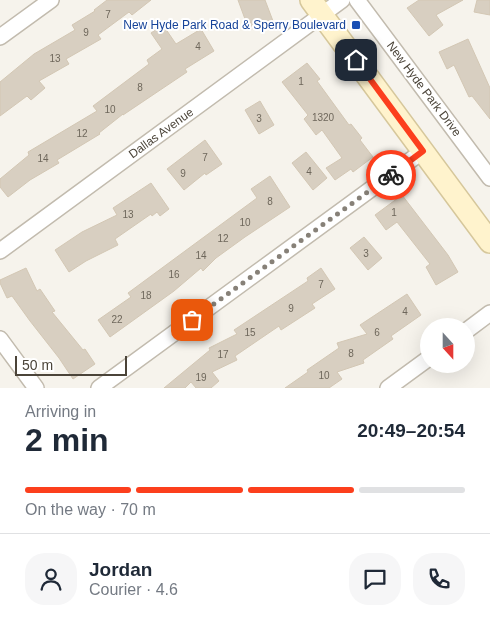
<!DOCTYPE html>
<meta charset="utf-8">
<style>
body{margin:0;font-family:Helvetica,sans-serif;background:#f6f6f7;color:#1f2937;height:100vh;display:flex;flex-direction:column;font-size:19px;white-space:nowrap}
*{box-sizing:border-box;margin:0}
p{font-size:16px;color:#747a83}
.icon{flex:none;width:28px;height:28px;fill:none;stroke:currentColor;stroke-width:2;stroke-linecap:round;stroke-linejoin:round}
.map{position:relative;height:388px;overflow:hidden}
.side{display:flex;flex-direction:column;background:#fff;flex:1}
.side>*{flex:none}
.needle{width:32px;rotate:159deg}
.controls{position:absolute;left:420px;top:318px;display:grid;gap:10px}
.controls a{display:grid;place-items:center;width:55px;height:55px;border-radius:50%;background:#fff;box-shadow:0 5px 20px #0002;font-size:25px}
.scale{position:absolute;left:15px;bottom:12px;width:112px;box-sizing:border-box;padding-left:5px;border:2px solid #4b4439;border-top:0;font-size:14px;line-height:18px;white-space:nowrap;color:#4b4439;-webkit-text-stroke:4px #fff;paint-order:stroke}
.pin{position:absolute;display:grid;place-items:center;width:42px;height:42px;color:#fff;margin:-21px;border-radius:10px;box-shadow:0 2px 8px #0006}
.courier{position:absolute;display:grid;place-items:center;width:50px;height:50px;margin:-25px;border:4px solid #fc3f1d;border-radius:50%;background:#fff;color:#222;box-shadow:0 1px 6px #0007}
.summary em{font-style:normal;font-weight:700}
.summary div{display:flex;flex-direction:column-reverse}
.summary{display:flex;align-items:center;justify-content:space-between;height:85px;padding:0 25px}
h1{font-size:32px;font-weight:700;line-height:38px}
.bar{display:grid;grid-template-columns:repeat(4,1fr);gap:8px 5px;align-content:center;height:60px;padding:0 25px}
.bar i{height:6px;border-radius:4px;background:#e0e1e3}
.bar .on{background:#fc3f1d}
.bar p{grid-column:span 4}
.line{display:flex;align-items:center;gap:12px;padding:0 25px;border-top:1px solid #e0e1e3}
.line div{flex:1}
.round{display:grid;place-items:center;flex:none;width:52px;height:52px;border-radius:20px;background:#f6f6f7}
.map>svg:first-child{display:block}
</style>
<div class="map">
<svg width="490" height="388" viewBox="0 0 490 388">
<rect width="100%" height="100%" fill="#f6f3ec"/>
<!-- building -->
<path fill="#d8cfc1" stroke="#d3c7b4" d="M107 0H151L132 15 129 12 98 35 101 39 66 59 69 64 39 81 45 88 31 100 27 96 0 116V82L34 54 75 30 72 25 95 11 94 10Z
M238 0H265L273 21 249 30Z
M419 0H463L436 15 443 25 429 36 407 8Z
M477 0H490V15L474 12Z
M163 25 176 44 201 29 214 51 185 69 187 72 123 115V114L99 133 100 134 57 160 59 163 30 180 8 197 0 187V179L29 155 28 152 97 111 93 106 149 64 147 60 162 49 151 33Z
M468 39 490 88V119L472 96 469 97 454 65 447 69 439 52Z
M307 63 320 79 317 81 349 125 351 124 362 138 360 140 373 157 353 172 351 169 335 180 326 168 342 158 322 130 316 135 304 119 308 115 282 82Z
M260 101 274 125 259 134 245 110Z
M205 140 222 164 206 175 205 173 184 190 167 169Z
M306 152 327 178 313 190 292 163Z
M270 176 290 207 245 237 216 258 203 271 201 268 174 291 110 337 98 320 131 297 128 293 257 198 251 189Z
M151 183 169 209 160 216 157 212 152 216 151 214 115 239 118 245 86 261 69 272 55 250 82 232 117 215 113 208Z
M402 195 448 255 458 272 436 285 426 267 430 264 397 222 386 230 375 215Z
M364 237 382 258 368 270 350 248Z
M26 268 37 291 40 289 55 311 52 312 83 350 85 349 95 364 73 379 59 358 30 321 12 296 7 298 0 283V280Z
M321 268 335 289 312 304 315 308 281 330 279 326 235 356 237 360 212 372 219 381 211 388H196L191 382 185 388H164L210 350 209 348 237 334 234 330 308 281 307 278Z
M407 294 421 315 391 336 393 339 363 360 364 363 337 372 342 379 329 388H285L308 372 307 370 339 348 337 343 367 334 360 325Z"/>
<g fill="none" stroke-linecap="round" stroke-linejoin="round">
<defs>
<path id="minor" d="M357 0 490 178
M0 37 51 0
M0 251 342 0
M466 331 490 313
M0 339 36 388
M99 388 423 151
M388 388 429 358"/>
<path id="secondary" d="M311 0 490 242"/>
</defs>
<!-- minor casing -->
<use href="#minor" stroke="#c2bbae" stroke-width="18"/>
<!-- secondary casing -->
<use href="#secondary" stroke="#d6c79b" stroke-width="24"/>
<!-- minor -->
<use href="#minor" stroke="#fff" stroke-width="15"/>
<!-- secondary -->
<use href="#secondary" stroke="#fff3cd" stroke-width="21"/>
</g>
<g fill="none" stroke-linecap="round" stroke-linejoin="round">
<!-- done -->
<path stroke="#878178" stroke-width="5" stroke-dasharray="0 9" d="M192 320 391 175"/>
<!-- route -->
<path stroke="#fc3f1d" stroke-width="6" d="M356 60 423 151 391 175"/>
</g>
<!-- markers -->
<rect fill="#1a4fb4" stroke="#fff" stroke-width="2" x="351" y="20" width="10" height="10" rx="2.5"/>
<g text-anchor="middle" dominant-baseline="central" stroke-width="4" stroke-linejoin="round" paint-order="stroke">
<!-- number labels -->
<g font-size="10" fill="#6e675b">
<text x="108" y="14">7</text>
<text x="86" y="32">9</text>
<text x="198" y="46">4</text>
<text x="55" y="58">13</text>
<text x="301" y="81">1</text>
<text x="140" y="87">8</text>
<text x="110" y="109">10</text>
<text x="323" y="117">1320</text>
<text x="259" y="118">3</text>
<text x="82" y="133">12</text>
<text x="205" y="157">7</text>
<text x="43" y="158">14</text>
<text x="309" y="171">4</text>
<text x="183" y="173">9</text>
<text x="270" y="201">8</text>
<text x="394" y="212">1</text>
<text x="128" y="214">13</text>
<text x="245" y="222">10</text>
<text x="223" y="238">12</text>
<text x="366" y="253">3</text>
<text x="201" y="255">14</text>
<text x="174" y="274">16</text>
<text x="321" y="284">7</text>
<text x="146" y="295">18</text>
<text x="291" y="308">9</text>
<text x="405" y="311">4</text>
<text x="117" y="319">22</text>
<text x="250" y="332">15</text>
<text x="377" y="332">6</text>
<text x="351" y="353">8</text>
<text x="223" y="354">17</text>
<text x="324" y="375">10</text>
<text x="201" y="377">19</text>
</g>
<!-- transit labels -->
<g font-size="12" fill="#164399" stroke="#fff" text-anchor="end">
<text x="346" y="25">New Hyde Park Road &amp; Sperry Boulevard</text>
</g>
<!-- street labels -->
<g font-size="12" fill="#4b4439" stroke="#fff">
<text transform="translate(424 89) rotate(53)">New Hyde Park Drive</text>
<text transform="translate(161 133) rotate(-36)">Dallas Avenue</text>
</g>
</g>
</svg>
<div class="controls">
<a><svg class="needle" viewBox="-14 -14 28 28"><path d="M0-13l5 13h-10z" fill="#e53935"/><path d="M0 13l5-13h-10z" fill="#747a83"/></svg></a>
</div>
<div class="scale">50 m</div>
<div class="pin" style="left:192px;top:320px;background:#ea580c"><svg class="icon" aria-label="bag" viewBox="0 0 24 24"><path d="M5 8h14l-1 12H6zM9 8a3 3 0 0 1 6 0"/></svg></div>
<div class="pin" style="left:356px;top:60px;background:#1f2937"><svg class="icon" aria-label="home" viewBox="0 0 24 24"><path d="M3 11l9-7 9 7M6 9v11h12V9"/></svg></div>
<div class="courier" style="left:391px;top:175px"><svg class="icon" aria-label="bike" viewBox="0 0 24 24"><circle cx="6" cy="16" r="4"/><circle cx="18" cy="16" r="4"/><path d="M6 16l4-8h5l3 8M10 8l3 8H6M13 5h3"/></svg></div>
</div>
<section class="side">
<div class="summary"><div><h1>2 min</h1><p>Arriving in</p></div><em>20:49–20:54</em></div>
<div class="bar"><i class="on"></i><i class="on"></i><i class="on"></i><i></i><p>On the way · 70 m</p></div>
<div class="line" style="height:90px"><a class="round"><svg class="icon" aria-label="person" viewBox="0 0 24 24"><circle cx="12" cy="8" r="4"/><path d="M4 21q1-7 8-7t8 7"/></svg></a><div><b>Jordan</b><p>Courier · 4.6</p></div><a class="round"><svg class="icon" aria-label="chat" viewBox="0 0 24 24"><path d="M4 5h16v11H9l-5 4z"/></svg></a><a class="round"><svg class="icon" aria-label="phone" viewBox="0 0 24 24"><path d="M5 4h4l2 5-3 2q2 4 5 5l2-3 5 2v4C11 20 4 13 5 4z"/></svg></a></div>
</section>
